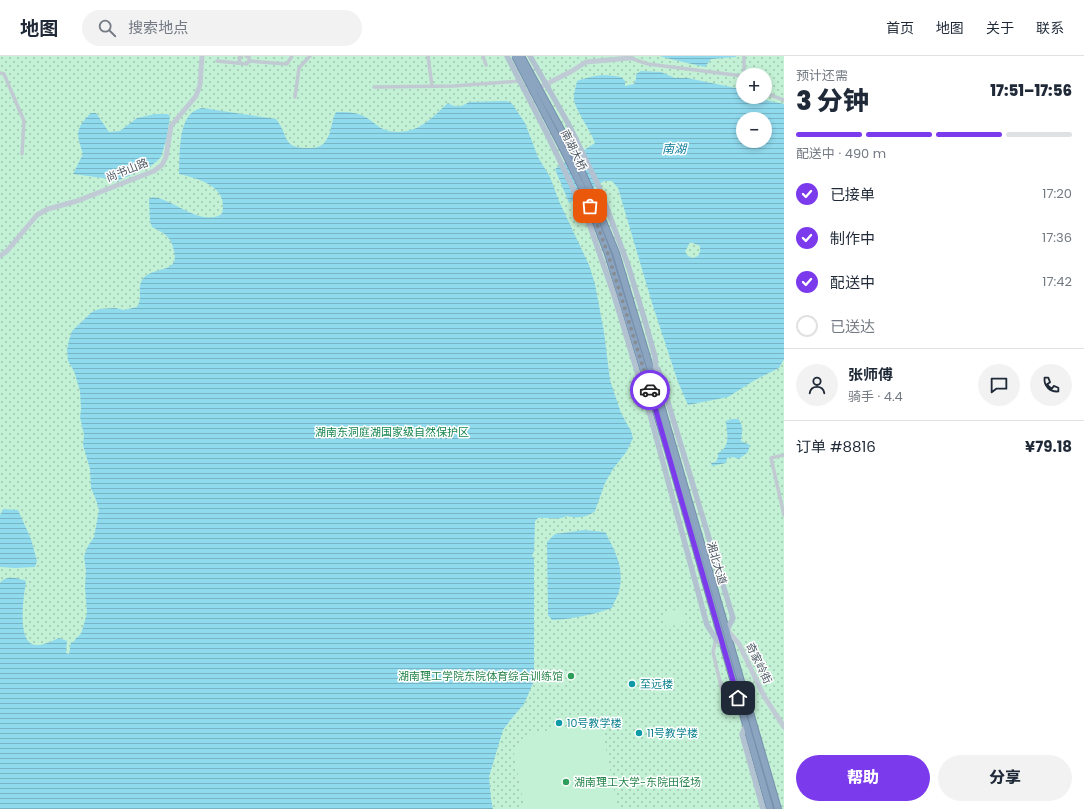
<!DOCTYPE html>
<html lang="zh">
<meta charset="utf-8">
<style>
body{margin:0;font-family:Poppins,"Noto Sans SC",sans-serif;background:#f2f2f3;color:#1f2937;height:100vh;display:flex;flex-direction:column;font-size:15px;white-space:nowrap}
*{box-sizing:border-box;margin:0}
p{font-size:13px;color:#747a83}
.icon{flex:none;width:22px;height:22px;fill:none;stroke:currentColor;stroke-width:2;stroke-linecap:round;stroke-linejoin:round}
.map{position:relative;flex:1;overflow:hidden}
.sheet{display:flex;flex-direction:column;background:#fff;width:300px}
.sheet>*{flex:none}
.controls{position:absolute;left:736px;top:12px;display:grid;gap:8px}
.controls a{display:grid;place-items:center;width:36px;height:36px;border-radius:50%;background:#fff;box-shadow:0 2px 6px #0003;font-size:20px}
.pin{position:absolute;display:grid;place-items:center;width:34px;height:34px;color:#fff;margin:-17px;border-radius:8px;box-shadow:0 2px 6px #0006}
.courier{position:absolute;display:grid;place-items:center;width:40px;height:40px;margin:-20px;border:3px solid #7c3aed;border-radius:50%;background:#fff;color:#222;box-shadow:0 1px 5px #0007}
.summary em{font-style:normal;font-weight:800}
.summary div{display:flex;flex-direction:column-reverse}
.summary{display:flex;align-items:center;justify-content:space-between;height:68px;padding:0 12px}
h1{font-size:26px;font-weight:800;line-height:30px}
.bar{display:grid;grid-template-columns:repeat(4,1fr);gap:6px 4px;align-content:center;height:48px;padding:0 12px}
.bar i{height:5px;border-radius:3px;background:#e0e1e3}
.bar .selected{background:#7c3aed}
.bar p{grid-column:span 4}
.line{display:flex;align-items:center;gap:10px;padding:0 12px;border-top:1px solid #e0e1e3}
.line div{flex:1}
.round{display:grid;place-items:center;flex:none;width:42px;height:42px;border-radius:21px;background:#f2f2f3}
ol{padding:0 12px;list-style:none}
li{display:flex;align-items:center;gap:12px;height:44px}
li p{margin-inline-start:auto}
li .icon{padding:4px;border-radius:50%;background:#7c3aed;color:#fff;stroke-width:4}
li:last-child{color:#747a83}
li i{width:22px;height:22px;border:2px solid #e0e1e3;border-radius:50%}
.cta{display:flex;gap:8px;margin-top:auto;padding:8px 12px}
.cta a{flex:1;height:46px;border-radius:24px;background:#7c3aed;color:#fff;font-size:16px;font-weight:800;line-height:46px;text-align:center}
.cta a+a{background:#f2f2f3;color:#1f2937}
header{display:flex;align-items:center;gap:24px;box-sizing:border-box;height:56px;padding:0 20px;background:#fff;border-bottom:1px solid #e0e1e3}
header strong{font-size:19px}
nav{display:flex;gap:22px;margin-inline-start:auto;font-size:14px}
.search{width:280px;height:36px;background:#f2f2f3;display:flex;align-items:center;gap:10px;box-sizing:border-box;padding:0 14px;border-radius:22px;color:#747a83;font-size:15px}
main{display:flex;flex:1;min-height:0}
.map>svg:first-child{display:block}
</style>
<header>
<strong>地图</strong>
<div class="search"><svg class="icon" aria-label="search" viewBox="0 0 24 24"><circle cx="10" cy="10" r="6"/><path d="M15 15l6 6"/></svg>搜索地点</div>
<nav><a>首页</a><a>地图</a><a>关于</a><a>联系</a></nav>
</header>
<main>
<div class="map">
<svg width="784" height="753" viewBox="0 0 784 753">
<defs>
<pattern id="park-dots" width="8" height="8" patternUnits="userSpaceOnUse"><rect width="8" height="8" fill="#c3f1d5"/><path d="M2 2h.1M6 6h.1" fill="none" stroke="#a0c6b0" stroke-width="1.8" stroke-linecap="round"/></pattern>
<pattern id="water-rules" width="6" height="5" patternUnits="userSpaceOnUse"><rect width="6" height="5" fill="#90daee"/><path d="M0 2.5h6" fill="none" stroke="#78b4c4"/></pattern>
</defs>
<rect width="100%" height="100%" fill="#f5f3f3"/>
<!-- park -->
<path fill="url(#park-dots)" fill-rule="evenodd" d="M0 0H784V753H0ZM743 19H765V41H743ZM743 63H765V85H743Z"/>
<!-- pitch -->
<path fill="#c3f1d5" d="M683 553 686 567 666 571 663 556Z
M600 664 618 753H525L514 699 515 694 525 679Z"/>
<!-- water -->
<path fill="url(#water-rules)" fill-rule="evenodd" d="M660 0H736V1L711 3 705 11 666 2Z
M641 15 661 16 675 22H687L736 32 743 33V41H761L765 44 784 48V303L779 312 755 324 728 341 688 349 678 326 652 247 618 132 612 125H604L569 147 555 113 595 87C591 75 576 55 574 44 573 38 576 31 577 25 595 19 603 18 621 21L625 25V30L634 28 636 23V18ZM743 63H765V85H743ZM690 186 700 190V196L698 200 693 202 688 200 685 196Z
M505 45 510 46 513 49 525 67 538 101 550 121 559 145 589 209 595 228 604 276 610 324 621 357 631 375 633 382 627 395 613 413 605 427 595 455C589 461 575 463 567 460 557 465 547 461 538 462L535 465 534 496 532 499 534 503V625L524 648 512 662 503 674 489 721 491 743 493 753H0V527C6 519 18 522 26 525 24 539 16 586 35 589 42 590 52 585 59 582L67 585 66 597 69 598 71 586H74L76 582 80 579 82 575 87 557 85 531 86 515 84 500 88 490 94 481 99 454 95 441 91 432 90 413 83 389 84 379 80 361 81 353 80 335 74 315 68 305 67 294 69 284 72 275 92 256 99 253 115 252 124 254 137 251C143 242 137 233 142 224 152 209 180 219 174 195 171 180 164 177 152 171L150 165 149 143 153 141C175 144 201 171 222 158 229 130 199 123 179 118 180 98 177 56 202 52L276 63C290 81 281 93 311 92 318 92 324 89 327 83 332 75 331 65 336 56 357 56 362 57 378 70 390 79 410 77 422 69 431 64 439 55 448 47 455 52 462 51 469 46Z
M91 57H96L109 76 120 75 137 62 155 58H167L170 60 167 81 161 101 156 106 149 111 115 126 110 123 73 118 83 98C76 77 75 73 91 57Z
M732 363H738C744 369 742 377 741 385L750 389 748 396 739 403 733 401 727 402 726 407 712 410 711 407 716 406 718 401V397C731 390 727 379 726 365Z
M3 453 18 454 31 483 37 505 35 511 15 512 0 511V459Z
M584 474 605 476C615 495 625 512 619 535 618 540 614 546 612 552 592 559 573 563 552 564L548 559 547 486 555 478Z"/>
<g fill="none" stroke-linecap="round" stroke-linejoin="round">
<defs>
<path id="highway" d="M572 94 590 134 616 197 649 308 778 753
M565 97 585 138 608 198 667 391 770 753"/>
</defs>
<!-- highway casing -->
<use href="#highway" stroke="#7690ad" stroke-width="8"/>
<!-- street -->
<path stroke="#c1cad2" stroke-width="3.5" d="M428 0 432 30
M483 0 486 9
M744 0V19
M630 2 648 8 743 20
M217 5 247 8 249 5V1L246 0
M249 5 287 8 292 0
M240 6 239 2 241 0
M0 17 4 18 24 65 22 98
M374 31 454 30 520 25
M765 37 784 44
M295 41 299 12 310 0
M784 399 771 402 784 459
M716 583 713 596 724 643"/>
<!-- secondary -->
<path stroke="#c1cbd6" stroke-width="5" d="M527 38 572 15 586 6 630 2 631 0
M0 200 7 195 37 159 48 153 77 145 154 115 162 109 166 101 171 70 196 40 200 29 202 0
M727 574 739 588 764 640 784 671"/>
<!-- primary -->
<path stroke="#b3c2d1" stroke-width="5.5" d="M507 0 547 78 571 128 590 170 614 239 651 362 707 569 716 583 723 589
M530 0 569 69 599 131 628 209 645 265 655 301 657 331
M658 313 733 562 727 574
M746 669 742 678 763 753"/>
<!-- highway -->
<use href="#highway" stroke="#8ba5c1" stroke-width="6"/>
<defs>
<path id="highway-bridge" d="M515 0 565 97
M521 0 572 94"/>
</defs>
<!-- highway-bridge casing -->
<use href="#highway-bridge" stroke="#7690ad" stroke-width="8" stroke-linecap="butt"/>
<!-- highway-bridge -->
<use href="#highway-bridge" stroke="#8ba5c1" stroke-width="6"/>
</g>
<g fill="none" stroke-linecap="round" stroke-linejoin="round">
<!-- done -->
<path stroke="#868d94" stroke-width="4" stroke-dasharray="0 7.2" d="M590 150 608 198 650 334"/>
<!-- route -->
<path stroke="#7c3aed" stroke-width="5" d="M650 334 738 642"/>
</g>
<!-- markers -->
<g fill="#2e9e5b" stroke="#fff" stroke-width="1.5">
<circle cx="571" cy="620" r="4"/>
<circle cx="566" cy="726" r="4"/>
</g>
<g fill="#0f9aa8" stroke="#fff" stroke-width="1.5">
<circle cx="632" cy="628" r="4"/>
<circle cx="559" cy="667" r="4"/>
<circle cx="639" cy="677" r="4"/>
</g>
<g text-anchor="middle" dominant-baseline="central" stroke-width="3" stroke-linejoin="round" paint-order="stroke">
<!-- street labels -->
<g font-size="11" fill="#4a5661" stroke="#fff">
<text transform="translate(574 94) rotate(64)">南湖大桥</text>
<text transform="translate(127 114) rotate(-22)">尚书山路</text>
<text transform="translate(717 507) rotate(74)">湘北大道</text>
<text transform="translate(759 607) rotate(64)">奇家岭街</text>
</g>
<!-- park labels -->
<g font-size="11" fill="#17864f" stroke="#fff">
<text x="392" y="376">湖南东洞庭湖国家级自然保护区</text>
</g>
<!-- leisure labels -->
<g font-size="11" fill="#27864d" stroke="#fff" text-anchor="end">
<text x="563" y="620">湖南理工学院东院体育综合训练馆</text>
<text x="574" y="726" text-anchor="start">湖南理工大学-东院田径场</text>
</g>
<!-- culture labels -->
<g font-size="11" fill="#0d838f" stroke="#fff" text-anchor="start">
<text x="640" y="628">至远楼</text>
<text x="567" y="667">10号教学楼</text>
<text x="647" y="677">11号教学楼</text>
</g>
<!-- water labels -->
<g font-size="12" font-style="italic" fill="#0c7c9b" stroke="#fff">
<text x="674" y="92">南湖</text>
</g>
</g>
</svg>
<div class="controls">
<a>+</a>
<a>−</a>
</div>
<div class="pin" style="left:590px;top:150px;background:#ea580c"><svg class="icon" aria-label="bag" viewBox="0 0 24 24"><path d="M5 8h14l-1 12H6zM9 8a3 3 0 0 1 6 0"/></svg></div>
<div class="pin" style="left:738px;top:642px;background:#1f2937"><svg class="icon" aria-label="home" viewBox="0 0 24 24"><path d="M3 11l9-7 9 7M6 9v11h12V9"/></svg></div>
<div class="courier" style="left:650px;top:334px"><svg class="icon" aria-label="car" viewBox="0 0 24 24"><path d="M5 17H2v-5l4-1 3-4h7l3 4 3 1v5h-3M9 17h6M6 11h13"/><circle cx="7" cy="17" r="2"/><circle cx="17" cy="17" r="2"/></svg></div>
</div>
<section class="sheet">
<div class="summary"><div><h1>3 分钟</h1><p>预计还需</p></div><em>17:51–17:56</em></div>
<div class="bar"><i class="selected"></i><i class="selected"></i><i class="selected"></i><i></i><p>配送中 · 490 m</p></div>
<ol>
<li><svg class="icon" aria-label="check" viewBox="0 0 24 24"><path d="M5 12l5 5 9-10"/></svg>已接单<p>17:20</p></li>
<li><svg class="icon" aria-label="check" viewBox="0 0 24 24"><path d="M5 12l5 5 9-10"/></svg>制作中<p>17:36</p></li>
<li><svg class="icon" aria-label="check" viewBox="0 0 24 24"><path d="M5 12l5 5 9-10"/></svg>配送中<p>17:42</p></li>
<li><i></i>已送达</li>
</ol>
<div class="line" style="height:72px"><a class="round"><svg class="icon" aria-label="person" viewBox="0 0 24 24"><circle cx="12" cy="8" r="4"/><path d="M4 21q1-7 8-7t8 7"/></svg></a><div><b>张师傅</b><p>骑手 · 4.4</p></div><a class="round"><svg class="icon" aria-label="chat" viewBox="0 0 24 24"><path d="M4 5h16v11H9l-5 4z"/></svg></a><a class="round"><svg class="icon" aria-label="phone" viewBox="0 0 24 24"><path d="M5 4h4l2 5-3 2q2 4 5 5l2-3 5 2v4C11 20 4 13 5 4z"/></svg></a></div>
<div class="line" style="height:52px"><div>订单 #8816</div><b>¥79.18</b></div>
<div class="cta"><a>帮助</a><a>分享</a></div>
</section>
</main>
